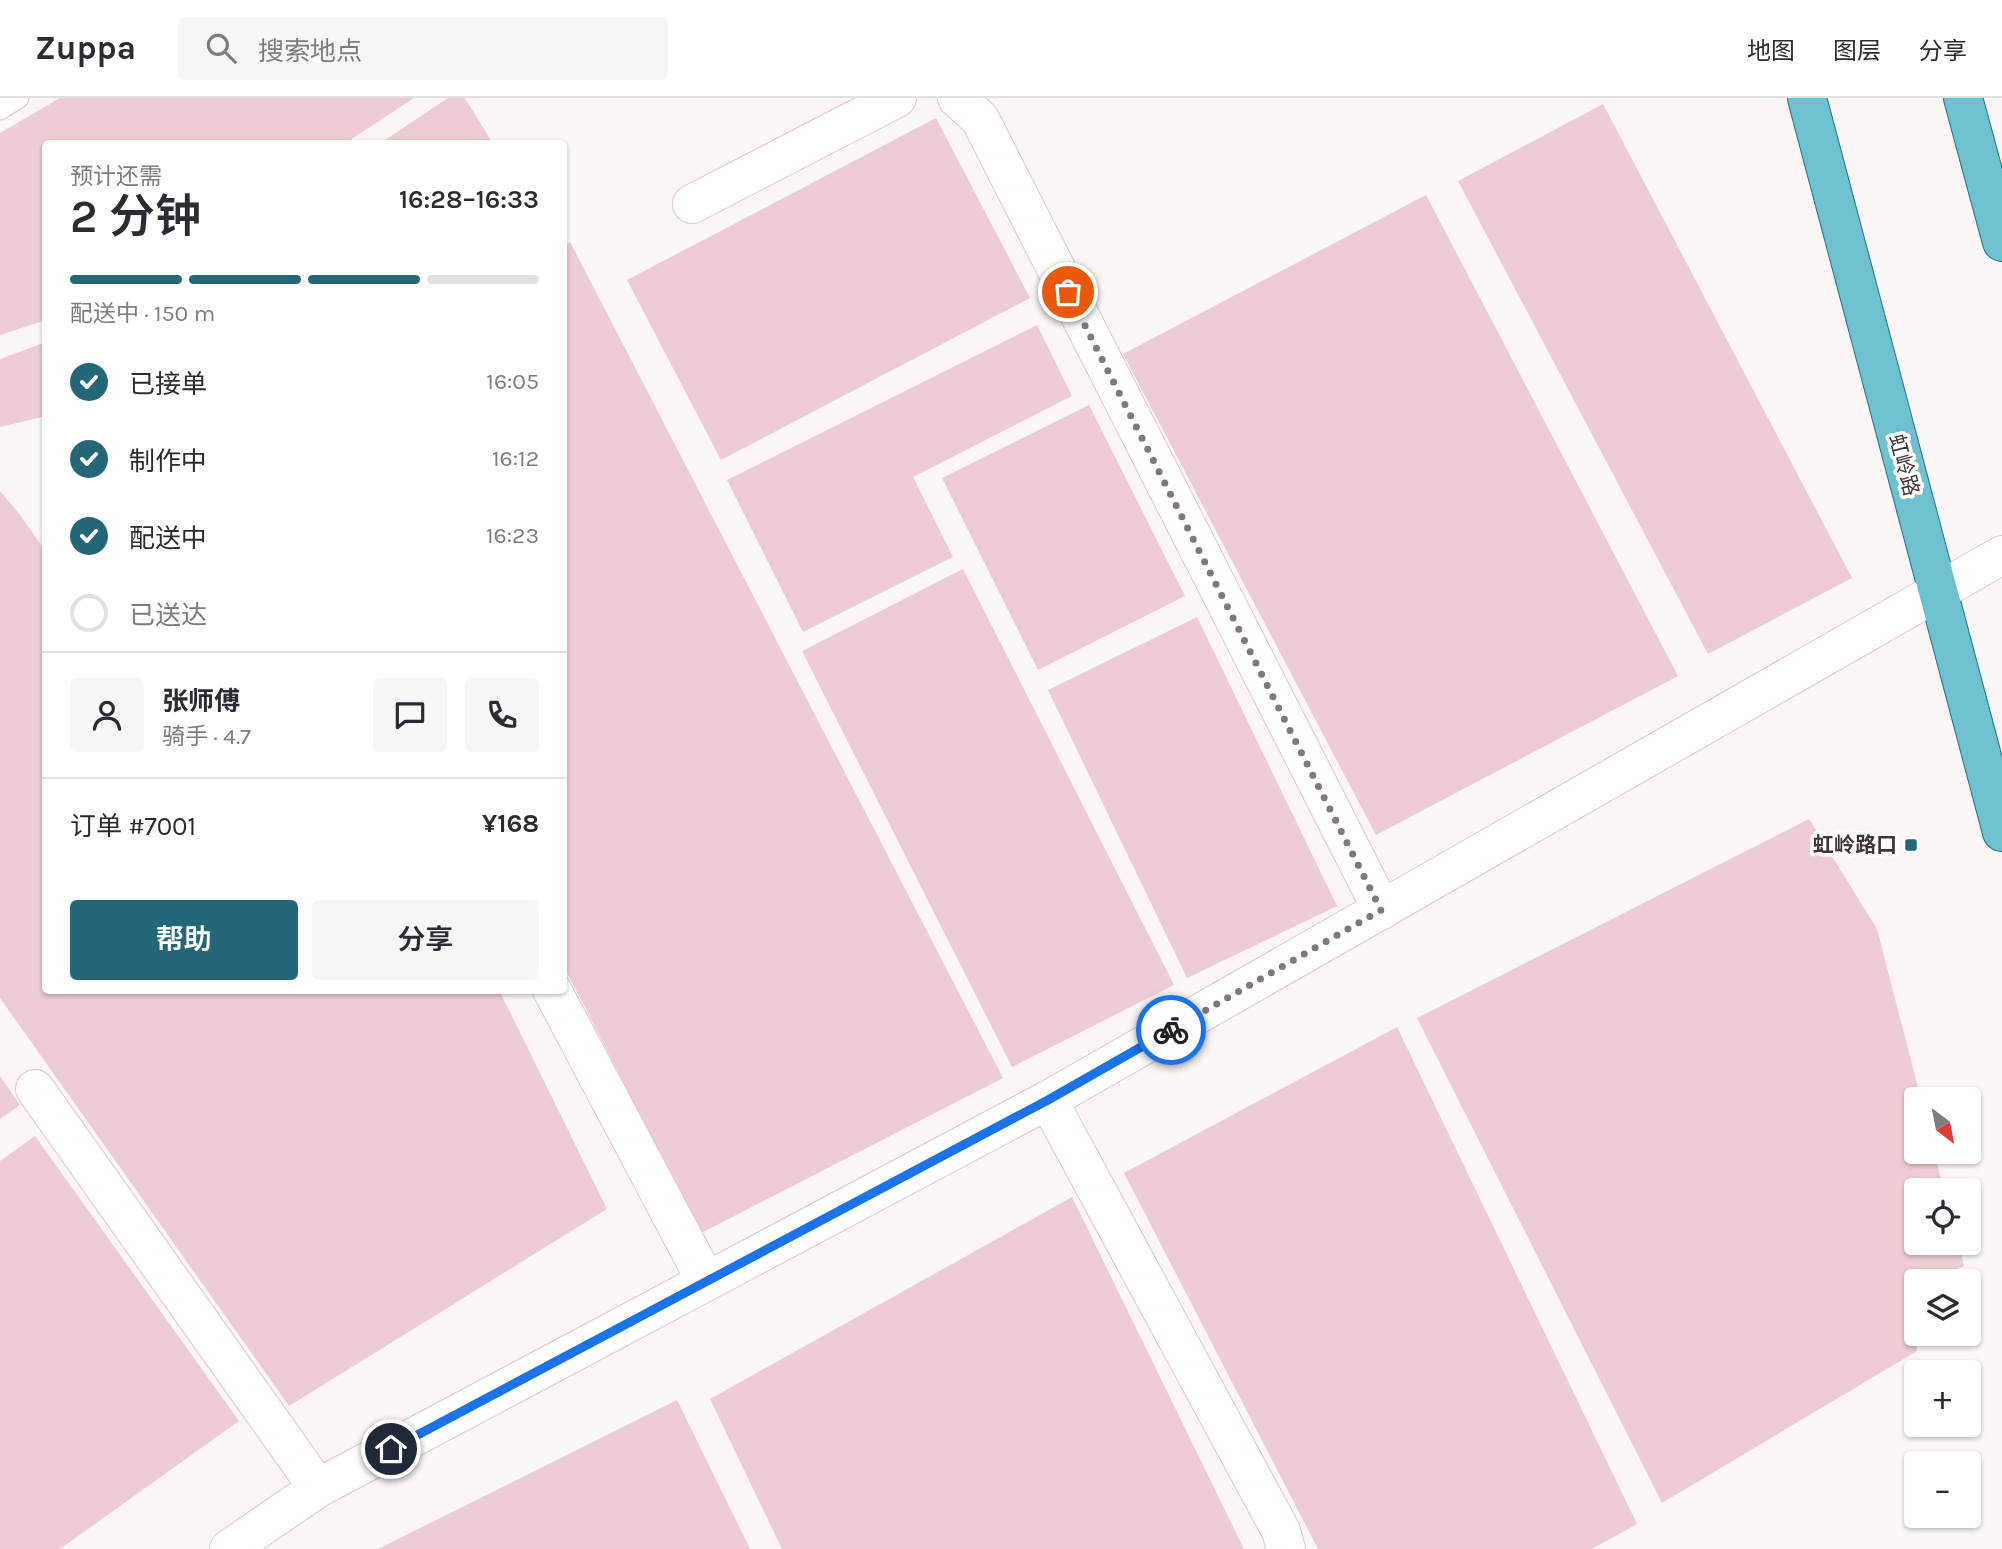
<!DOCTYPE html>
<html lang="zh">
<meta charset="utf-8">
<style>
body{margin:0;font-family:Karla,"Noto Sans SC",sans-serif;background:#f7f7f7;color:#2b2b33;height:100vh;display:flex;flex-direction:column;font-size:26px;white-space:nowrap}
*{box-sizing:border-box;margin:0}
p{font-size:23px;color:#7c7c81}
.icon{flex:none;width:38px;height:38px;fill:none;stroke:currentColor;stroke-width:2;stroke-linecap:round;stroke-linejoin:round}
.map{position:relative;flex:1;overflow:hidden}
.sheet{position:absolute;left:42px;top:42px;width:525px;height:854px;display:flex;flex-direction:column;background:#fff;border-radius:7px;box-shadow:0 2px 5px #0004}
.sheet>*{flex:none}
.needle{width:46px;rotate:148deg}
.fabs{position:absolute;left:1904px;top:989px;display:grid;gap:14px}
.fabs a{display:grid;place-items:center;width:77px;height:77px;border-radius:7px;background:#fff;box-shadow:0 2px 5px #0004;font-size:35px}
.pin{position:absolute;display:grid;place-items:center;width:60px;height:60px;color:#fff;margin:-30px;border:4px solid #fff;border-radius:50%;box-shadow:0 2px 7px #0007}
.courier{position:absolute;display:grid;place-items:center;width:70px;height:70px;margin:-35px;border:5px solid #1a73e8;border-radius:50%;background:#fff;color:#222;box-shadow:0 2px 9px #0007}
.overview em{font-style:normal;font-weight:600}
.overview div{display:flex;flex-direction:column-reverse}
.overview{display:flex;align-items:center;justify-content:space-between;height:119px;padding:0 28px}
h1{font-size:46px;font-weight:600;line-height:52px}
.bar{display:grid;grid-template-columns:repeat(4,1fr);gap:10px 7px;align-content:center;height:84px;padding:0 28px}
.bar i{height:9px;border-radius:5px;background:#e1e1e2}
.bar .current{background:#236778}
.bar p{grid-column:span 4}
.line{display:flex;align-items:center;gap:18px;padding:0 28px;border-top:2px solid #e1e1e2}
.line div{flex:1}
.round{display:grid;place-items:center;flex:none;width:74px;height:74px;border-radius:7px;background:#f7f7f7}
ol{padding:0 28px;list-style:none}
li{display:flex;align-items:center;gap:21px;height:77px}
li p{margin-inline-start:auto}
li .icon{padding:7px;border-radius:50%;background:#236778;color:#fff;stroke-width:4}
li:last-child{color:#7c7c81}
li i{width:38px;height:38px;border:4px solid #e1e1e2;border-radius:50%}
.button{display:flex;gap:14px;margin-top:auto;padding:14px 28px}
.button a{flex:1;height:80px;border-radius:7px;background:#236778;color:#fff;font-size:28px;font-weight:600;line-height:80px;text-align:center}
.button a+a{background:#f7f7f7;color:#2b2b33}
header{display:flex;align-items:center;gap:42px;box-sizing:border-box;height:98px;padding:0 35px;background:#fff;border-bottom:2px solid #e1e1e2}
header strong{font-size:33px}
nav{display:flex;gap:38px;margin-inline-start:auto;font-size:24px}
.search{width:490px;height:63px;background:#f7f7f7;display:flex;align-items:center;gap:18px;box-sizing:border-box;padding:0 24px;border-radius:7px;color:#7c7c81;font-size:26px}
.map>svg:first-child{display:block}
</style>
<header>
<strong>Zuppa</strong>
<div class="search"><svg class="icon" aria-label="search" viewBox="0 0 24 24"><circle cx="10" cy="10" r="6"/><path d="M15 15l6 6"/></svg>搜索地点</div>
<nav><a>地图</a><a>图层</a><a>分享</a></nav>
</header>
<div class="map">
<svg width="2002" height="1451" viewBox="0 0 2002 1451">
<rect width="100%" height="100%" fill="#fdf6f7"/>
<!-- building -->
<path fill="#eeccd3" d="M60 0H414L344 46H46V222L0 237V35Z
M448 0H465L493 46H379Z
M1603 6 1852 480 1708 556 1458 83Z
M936 20 1030 200 721 362 627 182Z
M1426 97 1678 578 1376 737 1123 256Z
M570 144 1003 980 701 1135 564 869V148Z
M1037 227 1072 298 913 379 953 459 803 534 727 382Z
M46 244V318L0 329V261Z
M1089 307 1185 498 1038 572 942 380Z
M0 393 20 417 46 454V892H499L607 1111 289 1308 0 900Z
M963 471 1174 887 1012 969 802 553Z
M1197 519 1337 808 1187 880 1048 592Z
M1809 721 1877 831 1921 1001H1916V1054H1934L1944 1092H1916V1144H1958L1964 1168 1931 1183H1916V1190L1909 1193 1917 1253 1662 1405 1417 920Z
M1397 929 1637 1426 1592 1451H1318L1124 1075Z
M0 978 20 1007 0 1021Z
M35 1038 239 1323 60 1451H0V1063Z
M1072 1099 1244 1451H782L710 1301Z
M677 1302 750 1451H378Z"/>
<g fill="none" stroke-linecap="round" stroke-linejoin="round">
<defs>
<path id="service" d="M0 12 19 0"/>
<path id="minor" d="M957 0 980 21 1382 812
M692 106 897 0
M552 892 706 1183
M35 991 318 1390
M1048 1002 1281 1433 1286 1451
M229 1451 318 1390 1048 1002 2002 457"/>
<path id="primary" d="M1807 0 2002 734
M1963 0 2002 144"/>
</defs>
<!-- service casing -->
<use href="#service" stroke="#e5c3c9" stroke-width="21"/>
<!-- minor casing -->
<use href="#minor" stroke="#e5c3c9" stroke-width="40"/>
<!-- primary casing -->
<use href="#primary" stroke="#1f7487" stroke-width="40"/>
<!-- service -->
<use href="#service" stroke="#fff" stroke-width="19"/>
<!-- minor -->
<use href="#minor" stroke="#fff" stroke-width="38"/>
<!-- primary -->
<use href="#primary" stroke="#6dc1d1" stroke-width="38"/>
</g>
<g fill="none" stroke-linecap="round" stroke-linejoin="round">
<!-- done -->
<path stroke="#83777a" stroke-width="7" stroke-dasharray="0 12.6" d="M1068 194 1381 812 1171 932"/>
<!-- route -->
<path stroke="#1a73e8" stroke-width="9" d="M391 1351 1048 1002 1171 932"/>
</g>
<!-- markers -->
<rect fill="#236778" stroke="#fff" stroke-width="2.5" x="1904" y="740" width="14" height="14" rx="3.5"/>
<g text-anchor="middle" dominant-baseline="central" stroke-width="7" stroke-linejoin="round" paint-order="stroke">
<!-- street labels -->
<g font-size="21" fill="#413336" stroke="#fff">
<text transform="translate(1904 367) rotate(75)">虹岭路</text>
</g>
<!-- poi labels -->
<g font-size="21" font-weight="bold" fill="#413336" stroke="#fff" text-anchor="end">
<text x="1897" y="747">虹岭路口</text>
</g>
</g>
</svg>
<div class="fabs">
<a><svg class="needle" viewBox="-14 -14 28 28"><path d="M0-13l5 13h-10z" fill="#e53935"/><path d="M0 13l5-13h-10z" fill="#7c7c81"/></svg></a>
<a><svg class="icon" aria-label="locate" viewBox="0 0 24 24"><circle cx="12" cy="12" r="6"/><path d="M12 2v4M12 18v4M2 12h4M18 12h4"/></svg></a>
<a><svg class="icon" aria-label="layers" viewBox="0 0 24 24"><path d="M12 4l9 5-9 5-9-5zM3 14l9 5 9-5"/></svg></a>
<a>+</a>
<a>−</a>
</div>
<div class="pin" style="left:1068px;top:194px;background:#ea580c"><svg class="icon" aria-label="bag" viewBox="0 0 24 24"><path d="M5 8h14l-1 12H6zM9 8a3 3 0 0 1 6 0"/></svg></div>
<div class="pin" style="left:391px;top:1351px;background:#1f2937"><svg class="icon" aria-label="home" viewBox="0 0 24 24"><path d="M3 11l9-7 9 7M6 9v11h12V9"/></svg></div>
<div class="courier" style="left:1171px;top:932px"><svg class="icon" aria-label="bike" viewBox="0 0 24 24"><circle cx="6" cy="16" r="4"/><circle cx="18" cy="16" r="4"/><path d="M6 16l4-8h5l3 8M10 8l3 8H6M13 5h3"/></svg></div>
<section class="sheet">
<div class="overview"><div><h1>2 分钟</h1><p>预计还需</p></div><em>16:28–16:33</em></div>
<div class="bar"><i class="current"></i><i class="current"></i><i class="current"></i><i></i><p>配送中 · 150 m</p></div>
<ol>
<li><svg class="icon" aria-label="check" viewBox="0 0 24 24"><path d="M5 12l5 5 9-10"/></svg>已接单<p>16:05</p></li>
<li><svg class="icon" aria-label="check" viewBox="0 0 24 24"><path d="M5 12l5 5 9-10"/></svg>制作中<p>16:12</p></li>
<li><svg class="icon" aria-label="check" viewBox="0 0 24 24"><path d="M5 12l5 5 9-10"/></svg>配送中<p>16:23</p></li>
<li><i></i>已送达</li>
</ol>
<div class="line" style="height:126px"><a class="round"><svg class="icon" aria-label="person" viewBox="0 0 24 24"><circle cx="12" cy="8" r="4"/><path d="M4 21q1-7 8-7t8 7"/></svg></a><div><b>张师傅</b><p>骑手 · 4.7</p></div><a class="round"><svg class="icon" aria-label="chat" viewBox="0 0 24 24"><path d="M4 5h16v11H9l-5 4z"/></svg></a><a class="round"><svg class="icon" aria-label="phone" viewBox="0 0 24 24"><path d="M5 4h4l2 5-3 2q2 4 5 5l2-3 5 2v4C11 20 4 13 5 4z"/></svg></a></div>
<div class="line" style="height:91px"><div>订单 #7001</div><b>¥168</b></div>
<div class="button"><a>帮助</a><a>分享</a></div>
</section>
</div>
